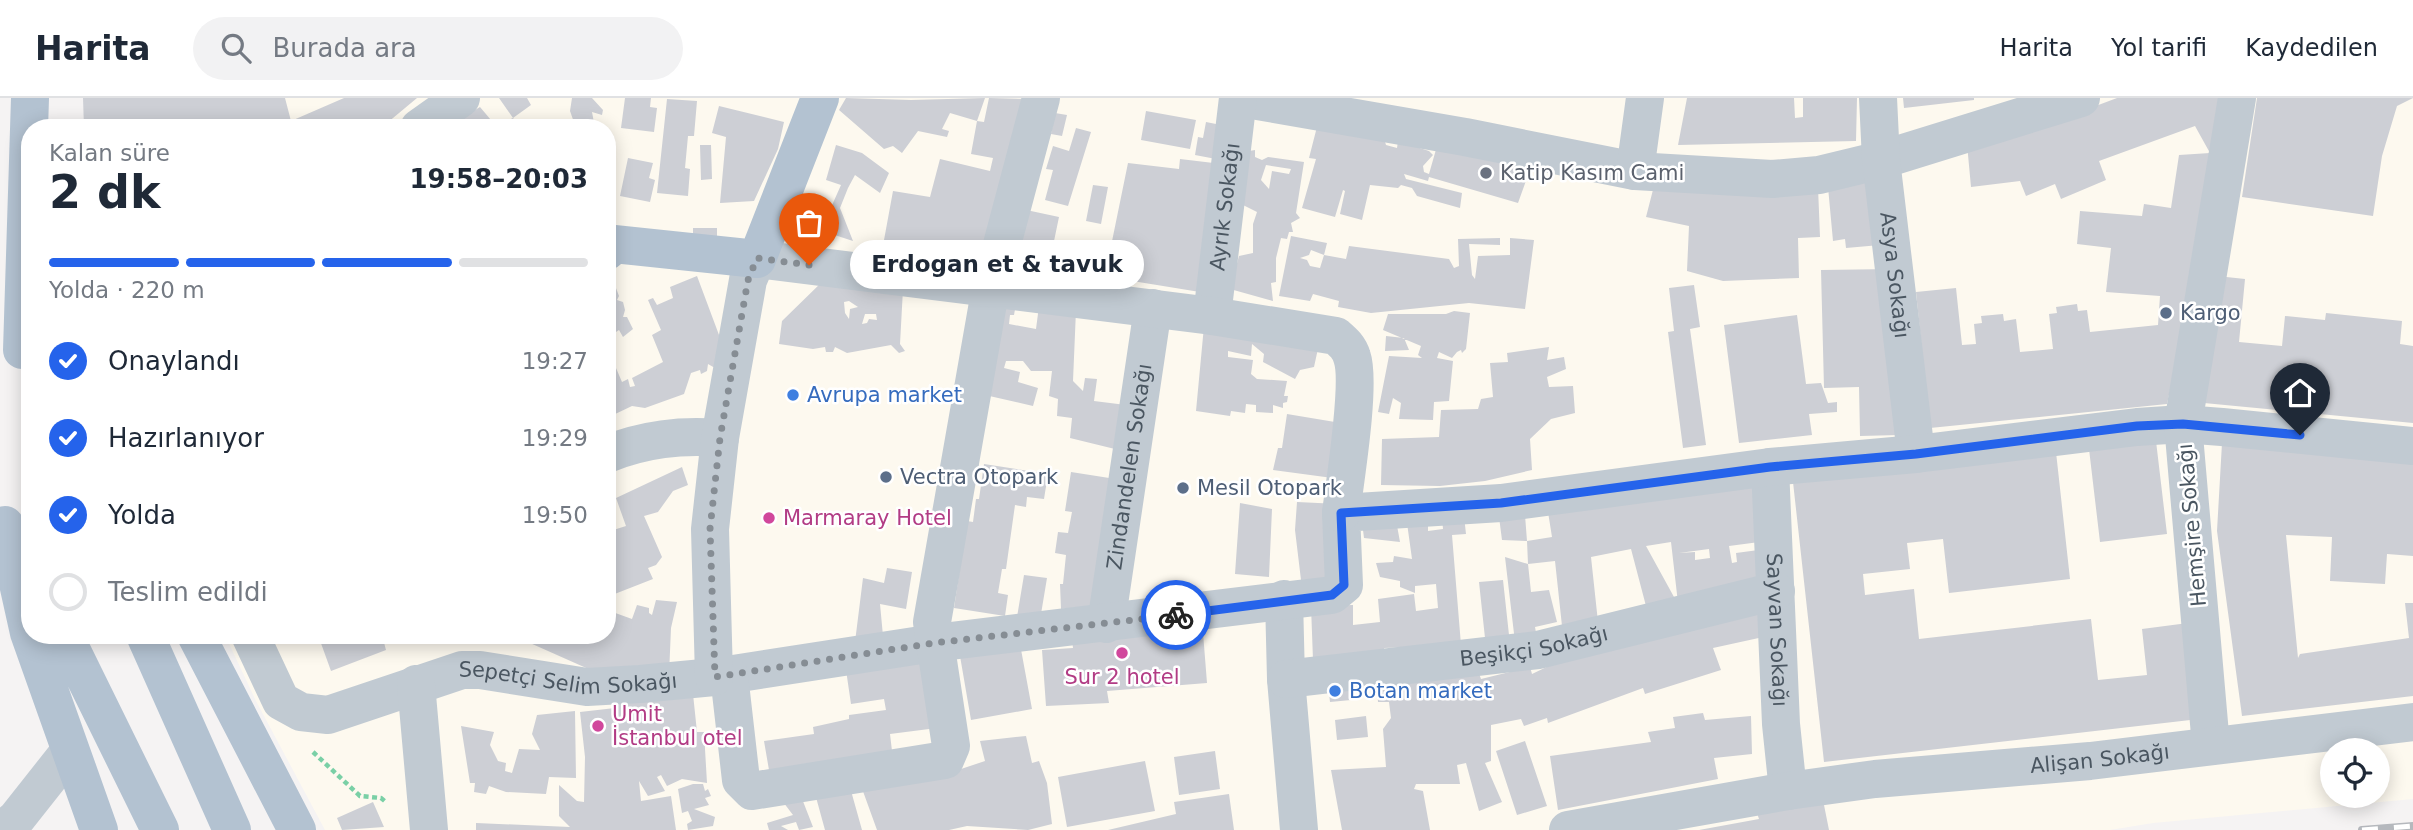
<!DOCTYPE html>
<html lang="tr">
<meta charset="utf-8">
<style>
body{margin:0;font-family:"DejaVu Sans",sans-serif;background:#f2f2f3;color:#1f2937;height:100vh;display:flex;flex-direction:column;font-size:26px;white-space:nowrap}
*{box-sizing:border-box;margin:0}
p{font-size:23px;color:#747a83}
.icon{flex:none;width:38px;height:38px;fill:none;stroke:currentColor;stroke-width:2;stroke-linecap:round;stroke-linejoin:round}
.map{position:relative;flex:1;overflow:hidden}
.sheet{position:absolute;left:21px;top:21px;width:595px;height:525px;display:flex;flex-direction:column;background:#fff;border-radius:28px;box-shadow:0 4px 18px #0003}
.sheet>*{flex:none}
.tools{position:absolute;left:2320px;top:640px;display:grid;gap:14px}
.tools a{display:grid;place-items:center;width:70px;height:70px;border-radius:50%;background:#fff;box-shadow:0 4px 18px #0003;font-size:35px}
.pin{position:absolute;display:grid;place-items:center;width:60px;height:60px;color:#fff;margin:-72px -30px;border-radius:50% 50% 50% 0;rotate:-45deg;box-shadow:0 0 7px #0007}
.pin .icon{rotate:45deg}
.courier{position:absolute;display:grid;place-items:center;width:70px;height:70px;margin:-35px;border:5px solid #2563eb;border-radius:50%;background:#fff;color:#222;box-shadow:0 2px 9px #0007}
.bubble{position:absolute;height:49px;border-radius:24px;background:#fff;box-shadow:0 4px 18px #0003;font-size:23px;font-weight:700;line-height:49px;text-align:center}
.head em{font-style:normal;font-weight:700}
.head div{display:flex;flex-direction:column-reverse}
.head{display:flex;align-items:center;justify-content:space-between;height:119px;padding:0 28px}
h1{font-size:46px;font-weight:700;line-height:52px}
.bar{display:grid;grid-template-columns:repeat(4,1fr);gap:10px 7px;align-content:center;height:84px;padding:0 28px}
.bar i{height:9px;border-radius:5px;background:#e0e1e3}
.bar .active{background:#2563eb}
.bar p{grid-column:span 4}
ol{padding:0 28px;list-style:none}
li{display:flex;align-items:center;gap:21px;height:77px}
li p{margin-inline-start:auto}
li .icon{padding:7px;border-radius:50%;background:#2563eb;color:#fff;stroke-width:4}
li:last-child{color:#747a83}
li i{width:38px;height:38px;border:4px solid #e0e1e3;border-radius:50%}
header{display:flex;align-items:center;gap:42px;box-sizing:border-box;height:98px;padding:0 35px;background:#fff;border-bottom:2px solid #e0e1e3}
header strong{font-size:33px}
nav{display:flex;gap:38px;margin-inline-start:auto;font-size:24px}
.search{width:490px;height:63px;background:#f2f2f3;display:flex;align-items:center;gap:18px;box-sizing:border-box;padding:0 24px;border-radius:38px;color:#747a83;font-size:26px}
.map>svg:first-child{display:block}
</style>
<header>
<strong>Harita</strong>
<div class="search"><svg class="icon" aria-label="search" viewBox="0 0 24 24"><circle cx="10" cy="10" r="6"/><path d="M15 15l6 6"/></svg>Burada ara</div>
<nav><a>Harita</a><a>Yol tarifi</a><a>Kaydedilen</a></nav>
</header>
<div class="map">
<svg width="2413" height="732" viewBox="0 0 2413 732">
<rect width="100%" height="100%" fill="#f5f3f3"/>
<!-- commercial -->
<path fill="#fdf9ef" fill-rule="evenodd" d="M91 0H2413V701L2153 725 2110 732H325L256 603 225 537H607V30H92ZM2333 653H2378V698H2333Z"/>
<!-- building -->
<path fill="#cdcfd5" fill-rule="evenodd" d="M83 0H285L291 23 344 0H417L381 30H84Z
M499 0H527L531 7 513 20Z
M572 0H592L603 12 602 17 592 14 595 30H576L570 13Z
M625 0H651L650 9 657 10 654 34 621 30Z
M846 0 911 2 985 0 977 23 950 15 942 31 949 33 947 39 918 33 902 55 893 48 884 51 839 12Z
M989 0 1029 1 993 161 884 142 893 93 930 99 940 61 990 73 993 60 971 56 977 23 984 24Z
M1687 0H1794L1795 20 1803 19V0H1857L1856 43 1678 47Z
M1903 0H1974V2L1904 10Z
M2117 0H2233L2167 306 1930 330 1916 194 1956 190 1962 247 1976 246 1974 226 1982 225 1981 218 2003 216 2004 223 2016 221 2020 254 2053 251 2049 216 2057 215 2056 209 2077 206 2078 213 2087 212 2090 234 2158 227 2160 198 2106 194 2111 150 2077 146 2080 113 2142 118 2144 106 2171 110 2179 57 2210 55 2195 28 2099 63 2106 82 2061 101 2055 86 2026 98 2020 83 1971 89 1967 46 2005 42Z
M2257 0H2413L2397 8 2382 58 2373 118 2242 99Z
M667 1 697 3 694 38H688L685 70 690 71 688 98 657 95Z
M719 8 784 24 778 51 754 103 720 105 726 39 712 35Z
M480 9 496 28 513 20 520 30H470L462 20Z
M1146 13 1196 22 1190 51 1141 42Z
M1055 15 1067 17 1062 38 1051 36Z
M1319 21 1383 37 1386 47 1397 50 1398 43 1429 53 1433 57 1423 68 1424 74 1429 76 1439 41 1532 66 1518 105 1429 79 1428 83 1404 76 1406 81 1462 95 1460 110 1417 98 1412 90 1401 87 1398 90 1370 87 1362 122 1340 116 1345 93 1343 92 1335 119 1302 110 1316 61 1309 60Z
M1206 24 1221 27 1216 61 1195 57 1198 39 1203 40Z
M1076 30 1091 34 1068 108 1045 102 1053 72 1046 71 1053 48 1069 53Z
M700 47H711L712 81 701 82Z
M836 47 862 55 889 75 880 95 855 77 848 90 840 110 853 143 807 128 829 114 841 87 826 82Z
M1255 52V59L1262 62 1268 59 1304 64 1296 115 1300 120 1291 125 1293 134H1289L1287 141 1281 140 1276 160V184L1271 185 1273 203 1230 191 1239 158 1253 155V126L1257 114 1243 107 1249 53ZM1266 67 1291 71 1289 76 1272 73 1269 91 1261 82Z
M628 60 653 65 649 80 655 82 650 104 620 98Z
M1180 61 1222 66 1206 195 1071 173 1078 145 1110 153 1128 65 1179 71Z
M1655 84 1818 89 1820 139 1798 140 1799 180 1723 183 1687 173 1689 128 1646 119Z
M1874 84 1880 147 1846 150 1845 141 1833 143 1828 89Z
M1093 87 1108 89 1101 126 1086 123Z
M1017 110 1059 119 1048 172 1005 163Z
M693 130H717V141H693Z
M1291 138 1327 145 1324 157 1311 152 1309 157 1300 160 1307 162 1310 168 1320 170 1324 157 1346 161 1349 148 1449 161 1454 170 1459 168 1458 141 1500 140V147L1469 146 1472 177 1475 181 1478 158 1510 157V140L1534 142 1525 211 1469 205 1371 215 1338 209 1339 203 1313 196 1310 203 1279 198Z
M1892 171 1899 337 1860 338 1859 289 1824 290 1821 172Z
M611 177 619 198 617 202 623 204 625 212 623 219H627L633 231 623 239 619 232 607 240V179Z
M697 178 722 245 715 270 708 266 707 273 701 276 700 272 691 275 684 296 645 310 632 308 611 318 607 306V249L622 284 628 281 630 289 635 288 632 280 663 264 652 237 661 232 648 202 653 200 657 207 673 200 670 189Z
M2217 178 2245 181 2239 244 2282 248 2285 218 2325 222 2326 215 2402 223 2400 246 2413 248V325L2204 305Z
M825 181 903 191 900 246 905 253 899 255 891 247 847 255 835 249 833 254H826L825 249 813 251 779 246 782 223ZM849 203 858 209 850 211 849 221 845 215 844 204ZM865 216H876L877 222 869 221 867 225 862 226Z
M1694 187 1700 229 1690 231 1706 347 1683 350 1668 234 1674 233 1669 190Z
M996 198 1017 200 1014 217H1010L1009 226 1036 231 1039 208 1076 212 1073 283 1083 293 1085 280 1097 281 1094 303 1126 307 1119 352 1070 340 1072 320 1057 318 1058 301 1049 298 1052 273H1031L1023 263H1006L1004 270 1020 274 1018 284 1038 290 1033 308 985 297Z
M1454 213 1470 215 1466 251 1462 255 1461 252 1457 254 1452 260 1439 254 1437 260 1453 263 1449 303 1434 304 1433 322 1399 321 1401 305 1393 300 1389 316 1378 314 1389 258 1422 260 1418 257 1421 248 1383 232 1388 216H1446Z
M1797 217 1806 286 1821 285 1828 305 1837 304V314L1809 316 1812 337 1739 345 1724 227Z
M1204 228 1319 246 1314 269 1300 272 1295 281 1263 264 1264 256 1252 246 1251 258 1228 253V259L1253 262 1251 276 1257 281 1287 283 1284 298H1288L1287 304 1283 305V310L1273 307V315L1256 314V307L1246 306 1245 315 1231 313 1230 318 1196 313Z
M1386 238 1404 240 1409 252 1385 253Z
M1549 249 1547 262 1564 259 1566 271 1547 279 1549 289 1573 288 1575 315 1551 321 1530 341 1532 372 1485 383 1440 388 1381 387 1382 341 1439 339 1441 312 1478 311 1481 301 1493 299 1490 265 1508 264 1507 255Z
M1287 316 1347 326 1340 381 1273 372 1278 350H1282Z
M2156 343 2167 436 2100 444 2089 351Z
M2222 345 2413 363V458L2387 456 2385 486 2330 483 2332 439 2286 437 2298 560 2300 556 2409 540 2405 505H2413V598L2242 618 2217 433Z
M2056 354 2070 481 1949 495 1943 441 1907 445 1910 471 1863 476 1865 497 1914 491 1919 541 2091 521 2098 582 2147 577 2142 531 2188 525 2199 621 1824 664 1793 384Z
M984 366 1048 376 1044 401 1027 399 1026 409 1015 407 1006 471H1002L998 495 1008 497 1005 518 954 510 967 423 973 424 976 401H979Z
M682 369 688 387 673 393 658 414 644 418 662 459 656 467 648 470 653 481 607 499V434L626 428 616 400Z
M1071 374 1122 382 1101 507 1061 511 1060 486H1063L1066 457 1055 455 1058 434 1068 435 1072 414 1065 413Z
M1759 382 1767 443 1729 448 1732 465 1737 464 1736 455 1766 451 1771 485 1678 505 1671 444 1646 448 1674 499 1646 508 1631 451 1591 459 1598 524 1562 528 1555 463 1528 466 1527 443 1552 439 1548 414ZM1709 451 1710 460 1695 462V454L1679 455Z
M1297 404 1339 406 1336 480 1301 482 1295 432Z
M1240 405 1272 411 1269 479 1235 476Z
M1525 417 1527 443 1502 442 1499 419Z
M1464 418 1466 436 1452 437 1461 547 1384 550 1385 556 1313 562 1311 508 1353 507V527L1380 524 1378 501 1414 496 1416 513 1438 510 1436 486 1415 488V495L1400 489V483L1380 479 1376 465 1393 464 1394 458 1412 461 1407 425 1428 422V433L1443 431 1442 420Z
M1396 422 1400 444 1364 440 1362 424Z
M1505 459 1528 466 1531 494 1549 492 1557 524 1535 529 1537 540 1515 544Z
M887 470 912 474 906 511 880 506 883 538 855 544 863 480 884 485Z
M1024 477 1047 480 1040 522 1017 519Z
M1503 482 1509 537 1485 540 1479 484Z
M656 502 677 504 671 530 669 577 593 573 512 537H607V512L632 521 637 507 649 510V515L652 517Z
M1771 505 1777 536 1713 550 1721 572 1645 596 1643 590 1548 625 1547 620 1524 628 1521 621 1491 627V663L1485 665 1502 704 1479 713 1466 665 1457 667 1460 686H1416L1414 691 1423 693 1430 732H1342L1331 672 1386 669 1383 631 1391 620 1389 604H1378L1377 588 1477 570 1481 581 1530 569 1532 576 1557 564Z
M1202 522 1207 585 1107 593 1109 605 1046 608 1042 552 1073 550 1072 542Z
M318 537H382L386 552 331 573Z
M1020 546 1032 611 971 622 960 558Z
M926 560 937 630 890 636 892 653 769 672 764 643 814 636 813 629 849 621V617L886 612 884 601 851 606 846 572Z
M1349 583 1351 602 1330 604 1328 586Z
M693 596 697 634H704L707 685 682 681 667 688 661 677 657 679 665 693 648 698 639 683 641 703 671 698 676 732H476V725L570 729 559 718V687L577 703 584 704 585 659 580 614 615 610 614 600Z
M575 613 576 680 549 679 546 696 506 694 489 688 486 696 474 694 475 685H470L461 628 494 634 490 647 498 663 506 665 505 673 512 675 519 651 540 652 532 636 537 617Z
M1703 615 1705 622 1751 618 1752 656 1714 660 1718 681 1558 712 1550 658 1651 644 1648 634 1675 630 1673 619Z
M1366 618 1368 639 1337 642 1335 622Z
M1026 638 1032 665 1039 663 1047 685 1052 726 1028 732 967 728 949 732H877L860 685 955 673 985 663 980 643Z
M1525 643 1547 708 1517 717 1496 653Z
M1215 653 1220 691 1179 697 1174 659Z
M1145 663 1155 713 1067 729 1058 679Z
M848 682 862 732H825L814 692Z
M693 686H703L705 693 708 691 711 698 705 700 709 707 694 711 715 719 713 728 688 732 687 726 692 723 688 713 682 715 678 691Z
M799 693 813 729 799 732 796 724 781 728 788 732H769L767 725 793 717 777 696Z
M1229 696 1234 732H1108L1176 716 1174 704Z
M1823 702 1829 732H1699L1759 721 1757 715Z
M373 704 384 729 342 732 337 720Z"/>
<g fill="none" stroke-linecap="round" stroke-linejoin="round">
<!-- path -->
<path stroke="#7ad0a6" stroke-width="4.5" stroke-dasharray="5 3.5" stroke-linecap="butt" d="M313 654 360 698 381 700 387 705"/>
<!-- minor -->
<g stroke="#c1cad2" stroke-width="38">
<path d="M1240 0 1465 39 1635 73 1772 81 1819 77 1881 62 2081 0"/>
<path id="s1" d="M1878 0 1881 62 1916 356"/>
<path d="M419 30 461 0"/>
<path d="M1635 73 1645 0"/>
<path id="s2" d="M1212 218 1238 0"/>
<path d="M607 356C645 341 680 337 720 340"/>
<path id="s3" d="M1770 369 1781 626 1788 693"/>
<path d="M1284 501 1286 581 1299 732"/>
<path id="s4" d="M1106 526 1153 210"/>
<path id="s5" d="M250 537 281 603 301 614 328 617 462 572H480L587 589 640 586 714 579 934 545 1332 497 1344 487 1341 415 1501 405 1770 369 1916 356 2137 329 2183 326 2222 329 2413 348"/>
<path d="M729 577 741 682 752 693 945 662 951 648 932 524 991 188 1041 0"/>
<path d="M714 579 710 431 720 340 748 182 757 161 1212 218 1336 238C1343 244 1349 249 1352 259 1361 285 1345 383 1341 415"/>
<path id="s6" d="M1286 581 1538 552 1776 493"/>
<path d="M416 586 429 732"/>
<path d="M2211 648 2183 326 2237 0"/>
<path d="M2 732 16 721 69 654"/>
<path id="s7" d="M1568 732 1788 693 1875 681 2090 663 2413 624"/>
</g>
<!-- major -->
<path stroke="#b3c2d1" stroke-width="38" d="M607 153 614 146 757 161 820 0
M22 252 30 0
M5 427 29 535 99 732
M64 537 160 732
M145 537 232 732
M196 537 297 732"/>
<defs>
<path id="rail" d="M2362 732 2413 728"/>
</defs>
<!-- rail casing -->
<use href="#rail" stroke="#b5b8bd" stroke-width="8"/>
<!-- rail -->
<use href="#rail" stroke="#fff" stroke-width="5" stroke-dasharray="16" stroke-linecap="butt"/>
</g>
<g fill="none" stroke-linecap="round" stroke-linejoin="round">
<!-- done -->
<path stroke="#868d94" stroke-width="7" stroke-dasharray="0 12.6" d="M809 167 757 160 748 182 720 340 710 431 715 579 934 545 1176 517"/>
<!-- route -->
<path stroke="#2563eb" stroke-width="9" d="M1176 517 1332 497 1344 487 1341 415 1501 405 1770 369 1916 356 2137 328 2183 326 2300 337"/>
</g>
<!-- markers -->
<circle fill="#6b7280" stroke="#fff" stroke-width="2.5" cx="1486" cy="75" r="7"/>
<g fill="#5c6f8a" stroke="#fff" stroke-width="2.5">
<circle cx="2166" cy="215" r="7"/>
<circle cx="886" cy="379" r="7"/>
<circle cx="1183" cy="390" r="7"/>
</g>
<g fill="#3f7fe0" stroke="#fff" stroke-width="2.5">
<circle cx="793" cy="297" r="7"/>
<circle cx="1335" cy="593" r="7"/>
</g>
<g fill="#d1479c" stroke="#fff" stroke-width="2.5">
<circle cx="769" cy="420" r="7"/>
<circle cx="1122" cy="555" r="7"/>
<circle cx="598" cy="628" r="7"/>
</g>
<g text-anchor="middle" dominant-baseline="central" stroke-width="5" stroke-linejoin="round" paint-order="stroke">
<!-- worship labels -->
<g font-size="21" fill="#5b616d" stroke="#fff" text-anchor="start">
<text x="1500" y="75">Katip Kasım Cami</text>
</g>
<!-- street labels -->
<g font-size="21" fill="#4a5661" stroke="#fff">
<text stroke="none"><textPath href="#s2" startOffset="110">Ayrık Sokağı</textPath></text>
<text stroke="none"><textPath href="#s1" startOffset="178">Asya Sokağı</textPath></text>
<text stroke="none"><textPath href="#s4" startOffset="159">Zindandelen Sokağı</textPath></text>
<text transform="translate(2192 427) rotate(-95)">Hemşire Sokağı</text>
<text stroke="none"><textPath href="#s3" startOffset="163">Sayvan Sokağı</textPath></text>
<text stroke="none"><textPath href="#s6" startOffset="250">Beşikçi Sokağı</textPath></text>
<text stroke="none"><textPath href="#s5" startOffset="371">Sepetçi Selim Sokağı</textPath></text>
<text stroke="none"><textPath href="#s7" startOffset="537">Alişan Sokağı</textPath></text>
</g>
<!-- service labels -->
<g font-size="21" fill="#4e5e75" stroke="#fff" text-anchor="start">
<text x="2180" y="215">Kargo</text>
<text x="900" y="379">Vectra Otopark</text>
<text x="1197" y="390">Mesil Otopark</text>
</g>
<!-- shop labels -->
<g font-size="21" fill="#366cbe" stroke="#fff" text-anchor="start">
<text x="807" y="297">Avrupa market</text>
<text x="1349" y="593">Botan market</text>
</g>
<!-- hotel labels -->
<g font-size="21" fill="#b23c85" stroke="#fff" text-anchor="start">
<text x="783" y="420">Marmaray Hotel</text>
<text x="1122" y="579" text-anchor="middle">Sur 2 hotel</text>
<text x="612" y="616">Umit<tspan x="612" dy="24">İstanbul otel</tspan></text>
</g>
</g>
</svg>
<div class="tools">
<a><svg class="icon" aria-label="locate" viewBox="0 0 24 24"><circle cx="12" cy="12" r="6"/><path d="M12 2v4M12 18v4M2 12h4M18 12h4"/></svg></a>
</div>
<div class="pin" style="left:809px;top:167px;background:#ea580c"><svg class="icon" aria-label="bag" viewBox="0 0 24 24"><path d="M5 8h14l-1 12H6zM9 8a3 3 0 0 1 6 0"/></svg></div>
<div class="pin" style="left:2300px;top:337px;background:#1f2937"><svg class="icon" aria-label="home" viewBox="0 0 24 24"><path d="M3 11l9-7 9 7M6 9v11h12V9"/></svg></div>
<div class="courier" style="left:1176px;top:517px"><svg class="icon" aria-label="bike" viewBox="0 0 24 24"><circle cx="6" cy="16" r="4"/><circle cx="18" cy="16" r="4"/><path d="M6 16l4-8h5l3 8M10 8l3 8H6M13 5h3"/></svg></div>
<div class="bubble" style="left:850px;top:142px;width:294px">Erdogan et &amp; tavuk</div>
<section class="sheet">
<div class="head"><div><h1>2 dk</h1><p>Kalan süre</p></div><em>19:58–20:03</em></div>
<div class="bar"><i class="active"></i><i class="active"></i><i class="active"></i><i></i><p>Yolda · 220 m</p></div>
<ol>
<li><svg class="icon" aria-label="check" viewBox="0 0 24 24"><path d="M5 12l5 5 9-10"/></svg>Onaylandı<p>19:27</p></li>
<li><svg class="icon" aria-label="check" viewBox="0 0 24 24"><path d="M5 12l5 5 9-10"/></svg>Hazırlanıyor<p>19:29</p></li>
<li><svg class="icon" aria-label="check" viewBox="0 0 24 24"><path d="M5 12l5 5 9-10"/></svg>Yolda<p>19:50</p></li>
<li><i></i>Teslim edildi</li>
</ol>
</section>
</div>
